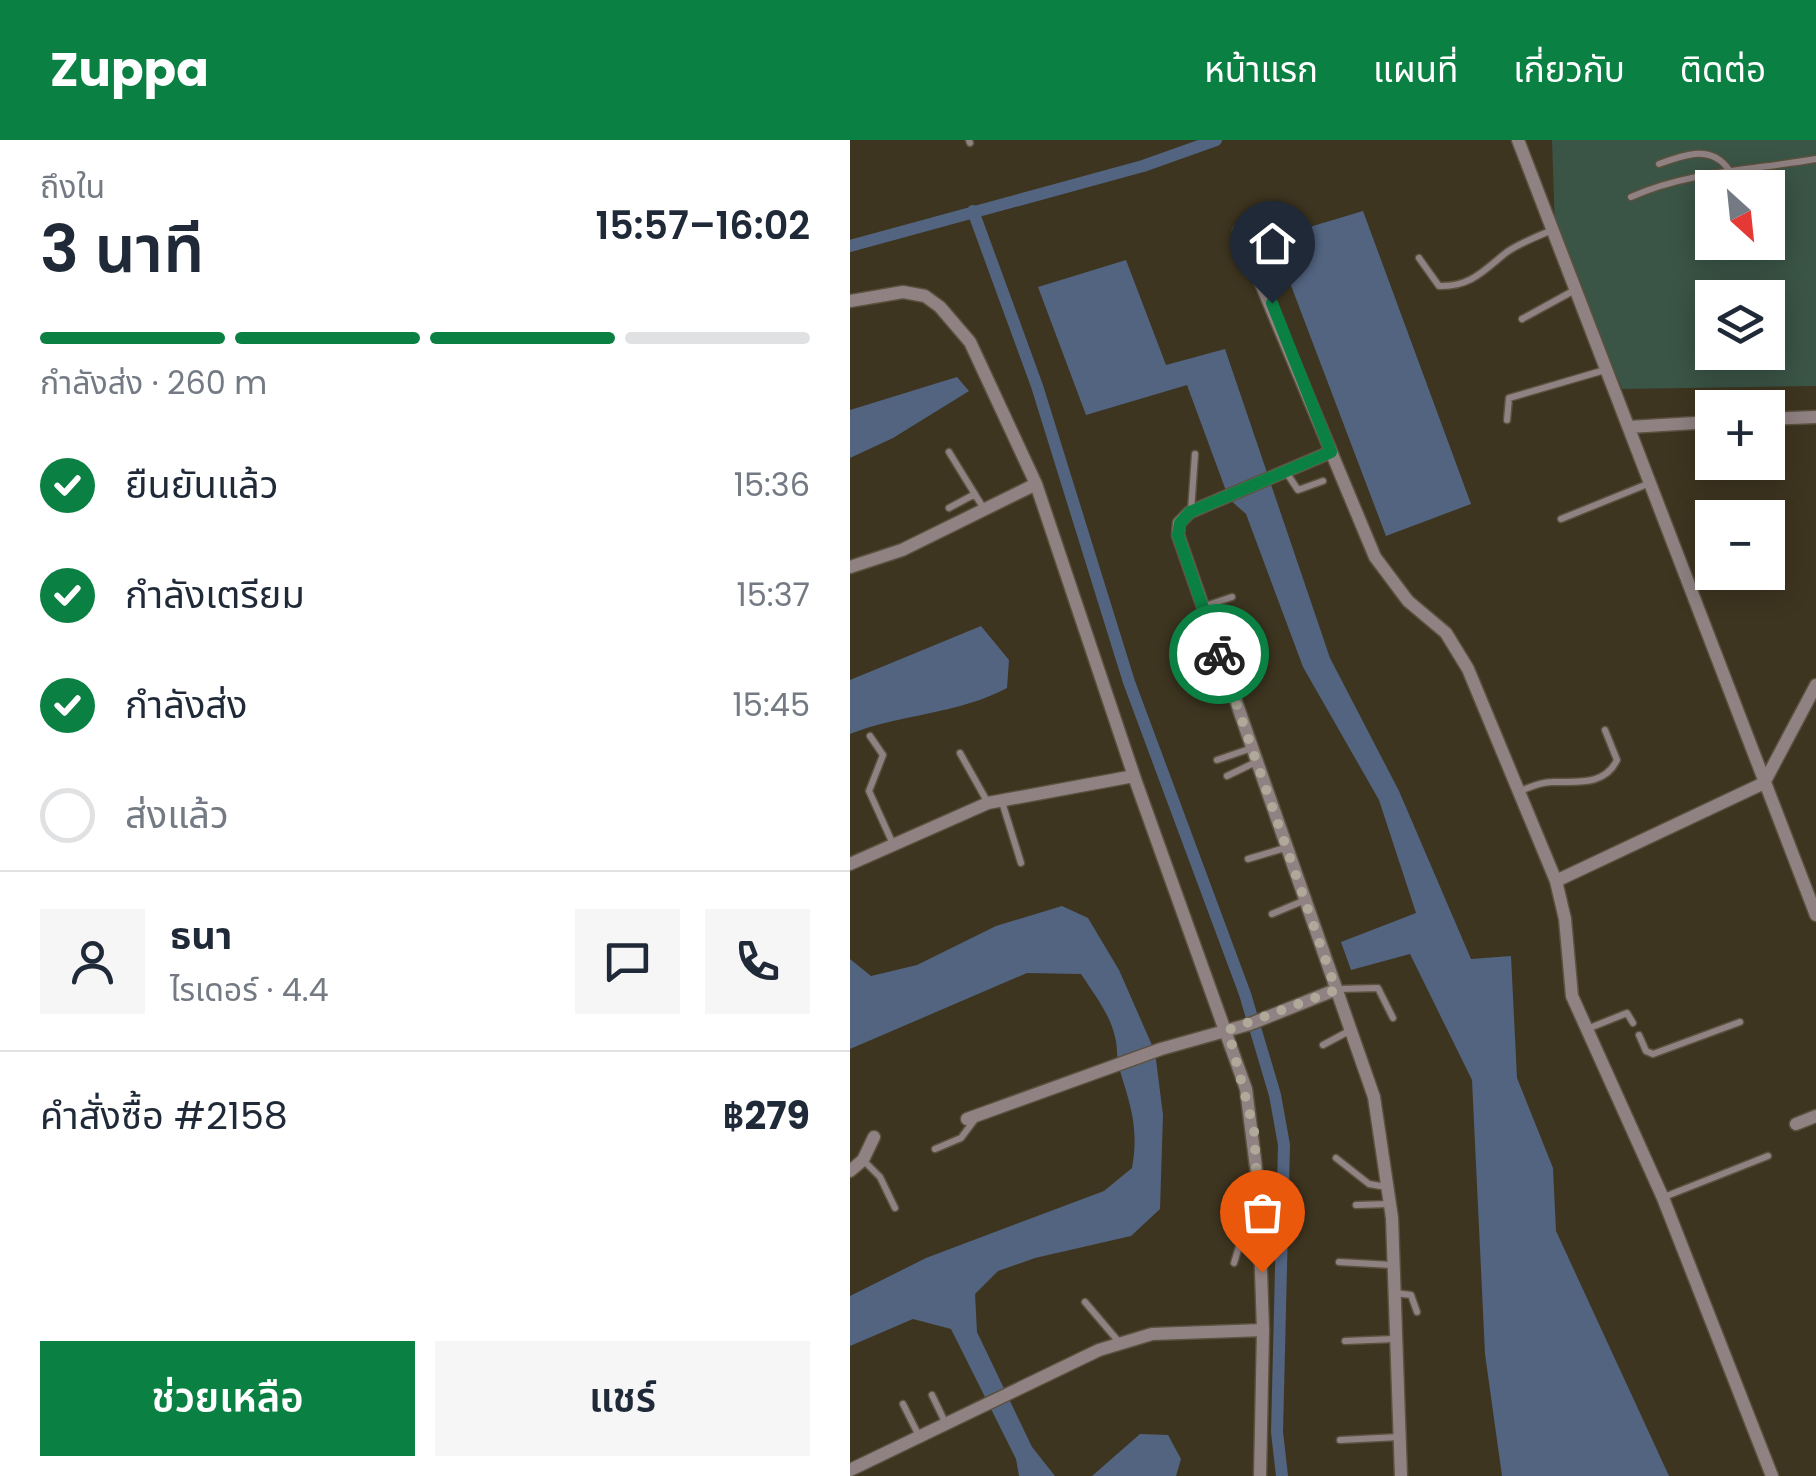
<!DOCTYPE html>
<html lang="th">
<meta charset="utf-8">
<style>
body{margin:0;font-family:Poppins,"Noto Sans Thai",sans-serif;background:#f6f6f7;color:#1f2937;height:100vh;display:flex;flex-direction:column;font-size:38px;white-space:nowrap}
*{box-sizing:border-box;margin:0}
p{font-size:32px;color:#747a83}
.icon{flex:none;width:55px;height:55px;fill:none;stroke:currentColor;stroke-width:2;stroke-linecap:round;stroke-linejoin:round}
.map{position:relative;flex:1;overflow:hidden}
.drawer{display:flex;flex-direction:column;background:#fff;width:850px}
.drawer>*{flex:none}
.needle{width:65px;rotate:153deg}
.fabs{position:absolute;left:845px;top:30px;display:grid;gap:20px}
.fabs a{display:grid;place-items:center;width:90px;height:90px;border-radius:0px;background:#fff;box-shadow:0 5px 25px #0003;font-size:50px}
.pin{position:absolute;display:grid;place-items:center;width:85px;height:85px;color:#fff;margin:-102px -42px;border-radius:50% 50% 50% 0;rotate:-45deg;box-shadow:0 0 10px #0007}
.pin .icon{rotate:45deg}
.courier{position:absolute;display:grid;place-items:center;width:100px;height:100px;margin:-50px;border:8px solid #0b8043;border-radius:50%;background:#fff;color:#222;box-shadow:0 2px 12px #0007}
.headline em{font-style:normal;font-weight:600}
.headline div{display:flex;flex-direction:column-reverse}
.headline{display:flex;align-items:center;justify-content:space-between;height:170px;padding:0 40px}
h1{font-size:65px;font-weight:600;line-height:75px}
.bar{display:grid;grid-template-columns:repeat(4,1fr);gap:15px 10px;align-content:center;height:120px;padding:0 40px}
.bar i{height:12px;border-radius:8px;background:#e0e1e3}
.bar .selected{background:#0b8043}
.bar p{grid-column:span 4}
.line{display:flex;align-items:center;gap:25px;padding:0 40px;border-top:2px solid #e0e1e3}
.line div{flex:1}
.round{display:grid;place-items:center;flex:none;width:105px;height:105px;border-radius:0px;background:#f6f6f7}
ol{padding:0 40px;list-style:none}
li{display:flex;align-items:center;gap:30px;height:110px}
li p{margin-inline-start:auto}
li .icon{padding:10px;border-radius:50%;background:#0b8043;color:#fff;stroke-width:4}
li:last-child{color:#747a83}
li i{width:55px;height:55px;border:5px solid #e0e1e3;border-radius:50%}
.button{display:flex;gap:20px;margin-top:auto;padding:20px 40px}
.button a{flex:1;height:115px;border-radius:0px;background:#0b8043;color:#fff;font-size:40px;font-weight:600;line-height:115px;text-align:center}
.button a+a{background:#f6f6f7;color:#1f2937}
header{display:flex;align-items:center;gap:60px;box-sizing:border-box;height:140px;padding:0 50px;background:#0b8043;color:#fff}
header strong{font-size:48px}
nav{display:flex;gap:55px;margin-inline-start:auto;font-size:35px}
main{display:flex;flex:1;min-height:0}
.map>svg:first-child{display:block}
</style>
<header>
<strong>Zuppa</strong>
<nav><a>หน้าแรก</a><a>แผนที่</a><a>เกี่ยวกับ</a><a>ติดต่อ</a></nav>
</header>
<main>
<section class="drawer">
<div class="headline"><div><h1>3 นาที</h1><p>ถึงใน</p></div><em>15:57–16:02</em></div>
<div class="bar"><i class="selected"></i><i class="selected"></i><i class="selected"></i><i></i><p>กำลังส่ง · 260 m</p></div>
<ol>
<li><svg class="icon" aria-label="check" viewBox="0 0 24 24"><path d="M5 12l5 5 9-10"/></svg>ยืนยันแล้ว<p>15:36</p></li>
<li><svg class="icon" aria-label="check" viewBox="0 0 24 24"><path d="M5 12l5 5 9-10"/></svg>กำลังเตรียม<p>15:37</p></li>
<li><svg class="icon" aria-label="check" viewBox="0 0 24 24"><path d="M5 12l5 5 9-10"/></svg>กำลังส่ง<p>15:45</p></li>
<li><i></i>ส่งแล้ว</li>
</ol>
<div class="line" style="height:180px"><a class="round"><svg class="icon" aria-label="person" viewBox="0 0 24 24"><circle cx="12" cy="8" r="4"/><path d="M4 21q1-7 8-7t8 7"/></svg></a><div><b>ธนา</b><p>ไรเดอร์ · 4.4</p></div><a class="round"><svg class="icon" aria-label="chat" viewBox="0 0 24 24"><path d="M4 5h16v11H9l-5 4z"/></svg></a><a class="round"><svg class="icon" aria-label="phone" viewBox="0 0 24 24"><path d="M5 4h4l2 5-3 2q2 4 5 5l2-3 5 2v4C11 20 4 13 5 4z"/></svg></a></div>
<div class="line" style="height:130px"><div>คำสั่งซื้อ #2158</div><b>฿279</b></div>
<div class="button"><a>ช่วยเหลือ</a><a>แชร์</a></div>
</section>
<div class="map">
<svg width="966" height="1336" viewBox="0 0 966 1336">
<rect width="100%" height="100%" fill="#3e3520"/>
<!-- green -->
<path fill="#3a5446" fill-rule="evenodd" d="M702 0H966V246L772 249 705 90ZM862 48H918V102H862ZM862 158H918V212H862Z"/>
<!-- water -->
<path fill="#526480" d="M513 71 621 364 536 396 423 98Z
M276 120 316 225 375 209 480 518 549 651 621 819 661 816 667 938 703 1028 706 1091 819 1336H652L635 1214 622 940 560 814 501 830 491 802 566 773 529 660 453 527 396 374 379 359 337 245 236 275 188 147Z
M107 237 119 251 43 298 0 318V270Z
M131 486 159 520 157 548C109 574 50 574 0 594V540Z
M212 766 238 778 269 830 305 912 313 975 310 1069 281 1096 185 1118 148 1131 125 1154 127 1192 182 1307 205 1336H169L166 1319 101 1189 63 1179 0 1206V1156L76 1118 254 1051 282 1028C289 989 281 966 269 928 266 918 268 907 265 897 260 874 244 854 231 834L177 833 0 909V819L21 836 67 825 146 786Z
M290 1294 318 1295 331 1319 326 1336H242Z"/>
<g fill="none" stroke-linecap="round" stroke-linejoin="round">
<!-- canal -->
<path stroke="#526480" stroke-width="12" d="M123 71 187 246 279 542 395 854 425 955 434 1005 427 1292 432 1336
M0 106 293 26 366 0"/>
<defs>
<path id="service" d="M119 0 120 3
M809 24C834 15 861 4 879 30
M781 57C839 31 904 30 966 19
M569 118 589 146C621 147 634 130 657 112 670 103 686 97 700 91
M672 179 723 151
M657 280 659 258 755 230
M99 312 134 369
M436 332 448 350 473 341
M99 368 125 354
M341 371 345 314
M711 379 800 343
M355 466 382 457
M20 596 33 615 19 651 43 704
M110 613 138 663
M367 620 402 608
M377 636 406 622
M670 651C680 647 691 642 702 642 725 641 754 647 767 620L755 590
M152 662 171 723
M398 719 435 708
M422 774 453 761
M488 849 528 848 543 878
M737 889 777 873 783 883
M789 895 796 911 803 914 890 882
M473 905 501 890
M85 1009 111 998 126 978
M486 1018 519 1044 537 1047
M13 1020 30 1037 45 1068
M814 1057 918 1016
M506 1065 540 1064
M489 1122 542 1125
M384 1123 391 1100 410 1098
M545 1153 561 1155 567 1172
M235 1162 269 1202
M495 1201 544 1199
M82 1255 95 1282
M53 1264 69 1296
M490 1300 549 1297"/>
<path id="minor" d="M668 0 966 775
M389 91 525 417 558 461 596 493 618 529 706 741 715 779 722 856 813 1058 922 1336
M0 161 53 152 75 156 90 167 120 202 186 344 286 642 396 949 408 1043 413 1190
M918 279 966 277
M779 287 862 282
M481 312 340 372 329 383 328 395 524 957 542 1078 551 1336
M0 427 52 410 186 344
M0 724 138 663 284 636
M706 741 914 643 966 545
M117 979 311 909 400 884 485 850
M946 984 966 976
M0 1031 13 1020 24 997
M0 1330 249 1210 302 1194 413 1190 410 1336"/>
</defs>
<!-- service casing -->
<use href="#service" stroke="#5a513e" stroke-width="9"/>
<!-- minor casing -->
<use href="#minor" stroke="#5a513e" stroke-width="15"/>
<!-- service -->
<use href="#service" stroke="#908283" stroke-width="6"/>
<!-- minor -->
<use href="#minor" stroke="#908283" stroke-width="12"/>
</g>
<g fill="none" stroke-linecap="round" stroke-linejoin="round">
<!-- done -->
<path stroke="#b0a999" stroke-width="10" stroke-dasharray="0 18" d="M369 514 486 850 378 890 404 990 412 1132"/>
<!-- route -->
<path stroke="#0b8043" stroke-width="12" d="M369 514 328 395 330 383 340 372 481 312 422 163"/>
</g>
</svg>
<div class="fabs">
<a><svg class="needle" viewBox="-14 -14 28 28"><path d="M0-13l5 13h-10z" fill="#e53935"/><path d="M0 13l5-13h-10z" fill="#747a83"/></svg></a>
<a><svg class="icon" aria-label="layers" viewBox="0 0 24 24"><path d="M12 4l9 5-9 5-9-5zM3 14l9 5 9-5"/></svg></a>
<a>+</a>
<a>−</a>
</div>
<div class="pin" style="left:412px;top:1132px;background:#ea580c"><svg class="icon" aria-label="bag" viewBox="0 0 24 24"><path d="M5 8h14l-1 12H6zM9 8a3 3 0 0 1 6 0"/></svg></div>
<div class="pin" style="left:422px;top:163px;background:#1f2937"><svg class="icon" aria-label="home" viewBox="0 0 24 24"><path d="M3 11l9-7 9 7M6 9v11h12V9"/></svg></div>
<div class="courier" style="left:369px;top:514px"><svg class="icon" aria-label="bike" viewBox="0 0 24 24"><circle cx="6" cy="16" r="4"/><circle cx="18" cy="16" r="4"/><path d="M6 16l4-8h5l3 8M10 8l3 8H6M13 5h3"/></svg></div>
</div>
</main>
